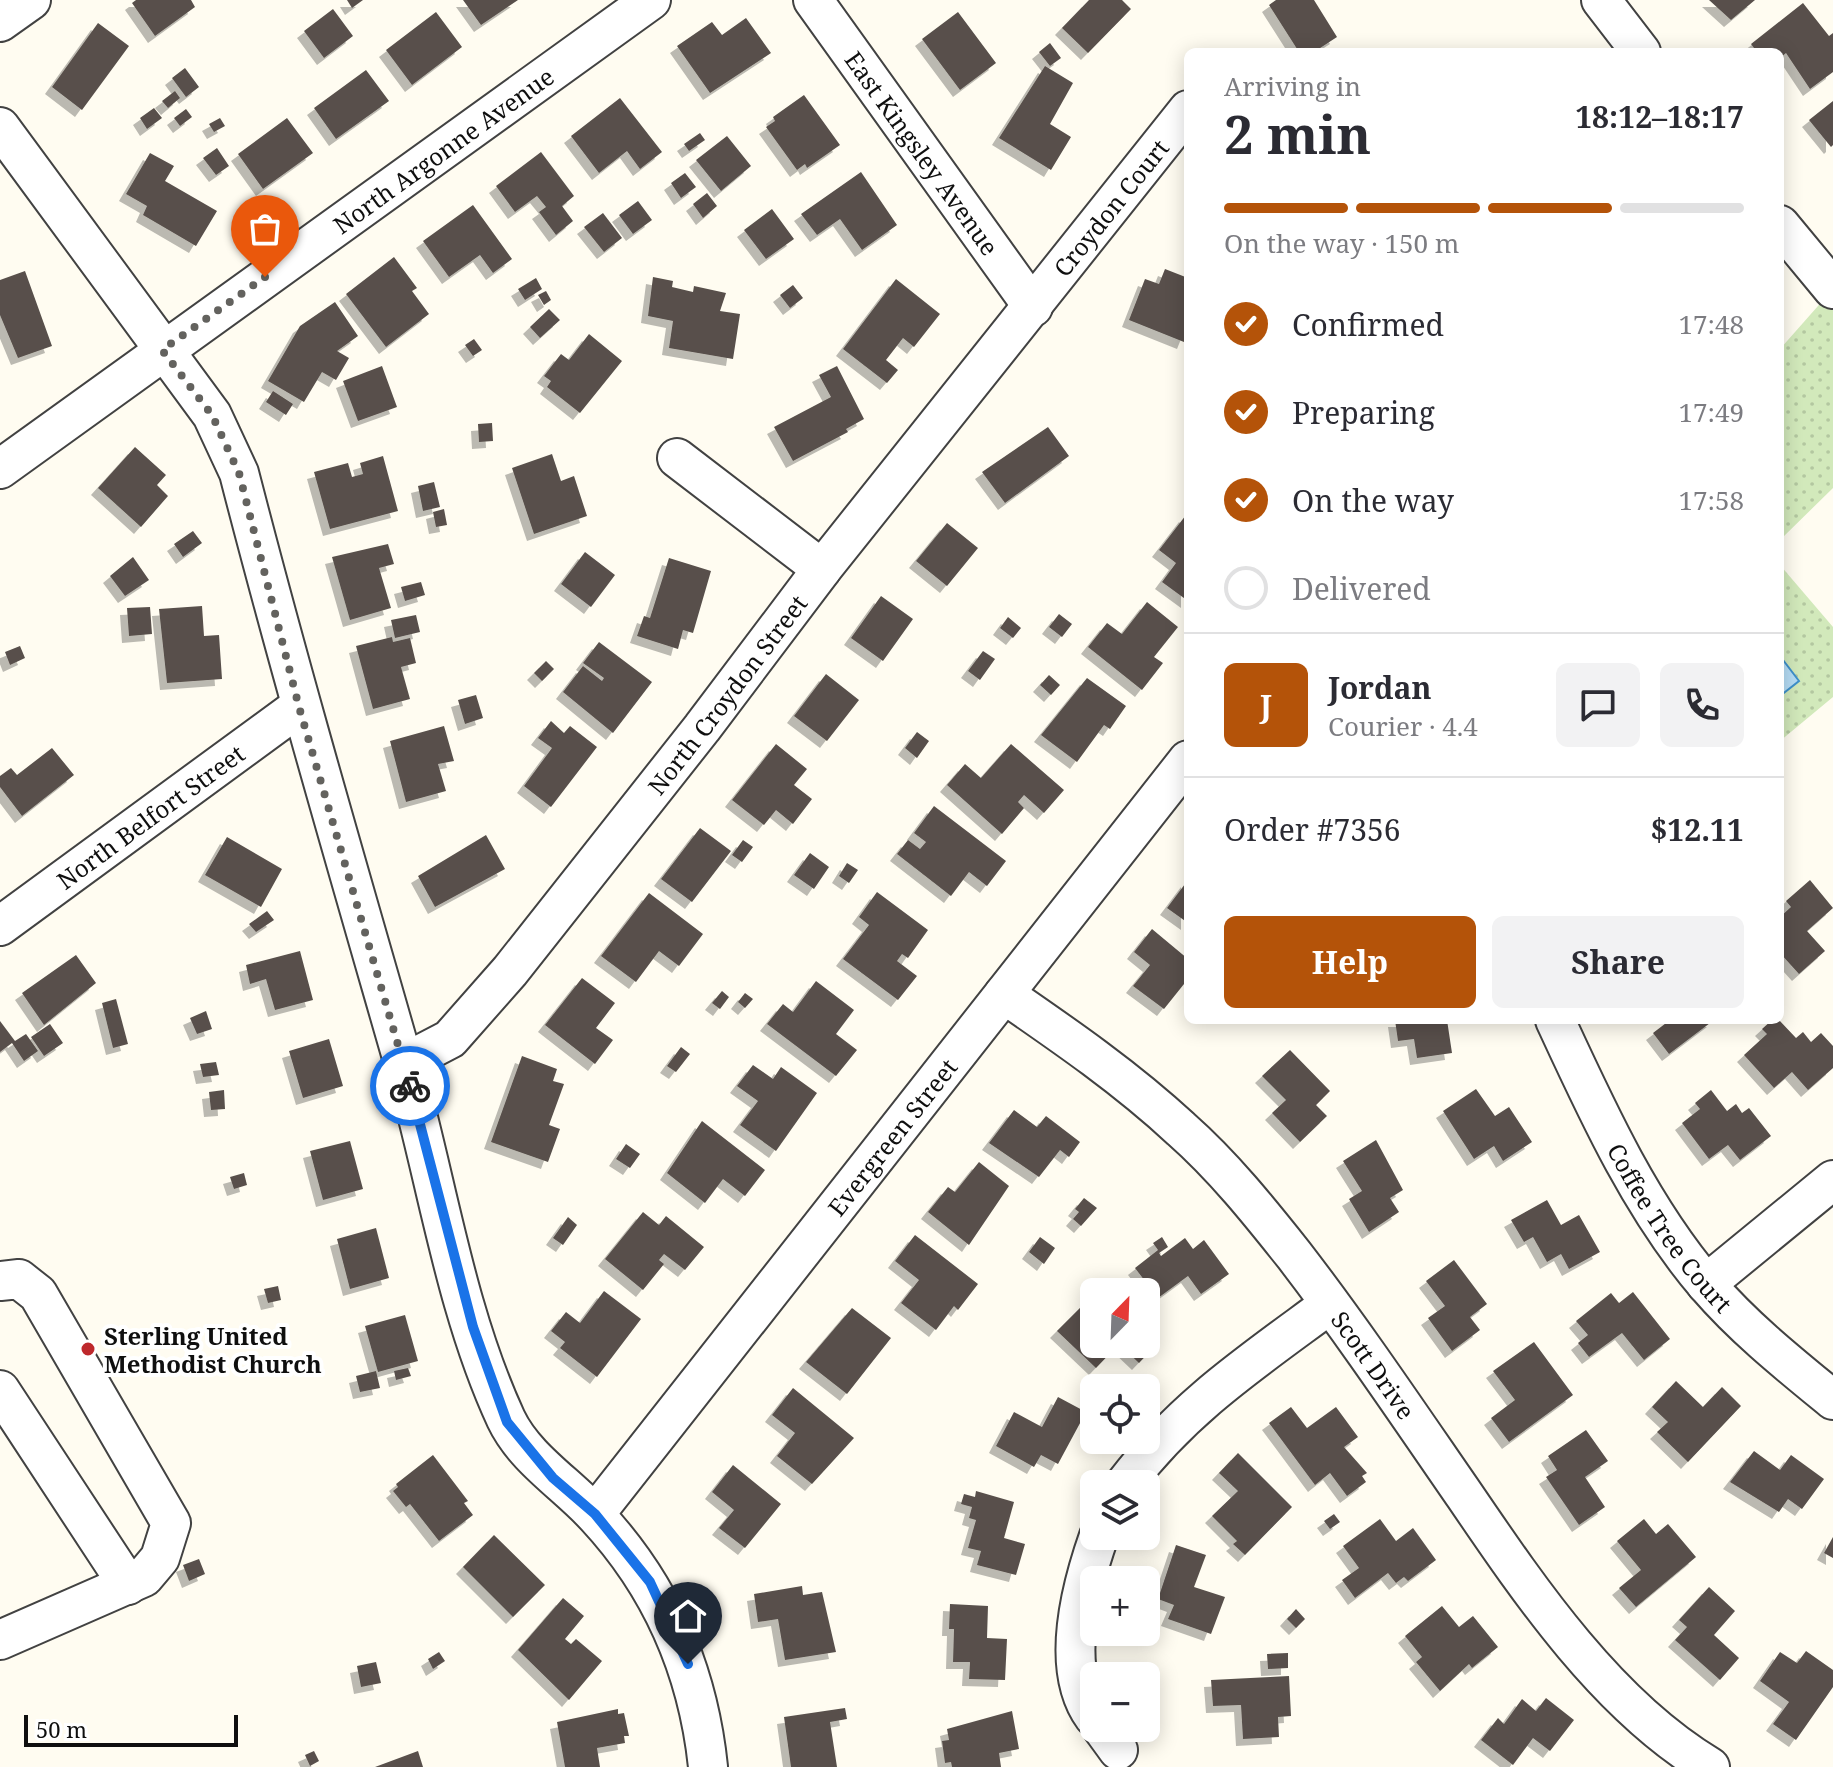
<!DOCTYPE html>
<meta charset="utf-8">
<style>
body{margin:0;font-family:"Noto Serif",serif;background:#f2f2f3;color:#2b2b33;height:100vh;display:flex;flex-direction:column;font-size:30px;white-space:nowrap}
*{box-sizing:border-box;margin:0}
p{font-size:26px;color:#7c7c81}
.icon{flex:none;width:44px;height:44px;fill:none;stroke:currentColor;stroke-width:2;stroke-linecap:round;stroke-linejoin:round}
.map{position:relative;flex:1;overflow:hidden}
.side{position:absolute;left:1184px;top:48px;width:600px;height:976px;display:flex;flex-direction:column;background:#fff;border-radius:12px;box-shadow:0 4px 20px #0003}
.side>*{flex:none}
.needle{width:52px;rotate:23deg}
.buttons{position:absolute;left:1080px;top:1278px;display:grid;gap:16px}
.buttons a{display:grid;place-items:center;width:80px;height:80px;border-radius:12px;background:#fff;box-shadow:0 4px 20px #0003;font-size:40px}
.scale{position:absolute;left:24px;bottom:20px;width:214px;box-sizing:border-box;padding-left:8px;border:4px solid #0f0f0f;border-top:0;font-size:22px;line-height:28px;white-space:nowrap;color:#0f0f0f;-webkit-text-stroke:6px #fff;paint-order:stroke}
.pin{position:absolute;display:grid;place-items:center;width:68px;height:68px;color:#fff;margin:-82px -34px;border-radius:50% 50% 50% 0;rotate:-45deg;box-shadow:0 0 8px #0007}
.pin .icon{rotate:45deg}
.courier{position:absolute;display:grid;place-items:center;width:80px;height:80px;margin:-40px;border:6px solid #1a73e8;border-radius:50%;background:#fff;color:#222;box-shadow:0 2px 10px #0007}
.head em{font-style:normal;font-weight:700}
.head div{display:flex;flex-direction:column-reverse}
.head{display:flex;align-items:center;justify-content:space-between;height:136px;padding:0 40px}
h1{font-size:52px;font-weight:700;line-height:60px}
.bar{display:grid;grid-template-columns:repeat(4,1fr);gap:12px 8px;align-content:center;height:96px;padding:0 40px}
.bar i{height:10px;border-radius:6px;background:#e1e1e2}
.bar .active{background:#b45309}
.bar p{grid-column:span 4}
.line{display:flex;align-items:center;gap:20px;padding:0 40px;border-top:2px solid #e1e1e2}
.line div{flex:1}
.round{display:grid;place-items:center;flex:none;width:84px;height:84px;border-radius:12px;background:#f2f2f3}
ol{padding:0 40px;list-style:none}
li{display:flex;align-items:center;gap:24px;height:88px}
li p{margin-inline-start:auto}
li .icon{padding:8px;border-radius:50%;background:#b45309;color:#fff;stroke-width:4}
li:last-child{color:#7c7c81}
li i{width:44px;height:44px;border:4px solid #e1e1e2;border-radius:50%}
.cta{display:flex;gap:16px;margin-top:auto;padding:16px 40px}
.cta a{flex:1;height:92px;border-radius:12px;background:#b45309;color:#fff;font-size:32px;font-weight:700;line-height:92px;text-align:center}
.cta a+a{background:#f2f2f3;color:#2b2b33}
.map>svg:first-child{display:block}
</style>
<div class="map">
<svg width="1833" height="1767" viewBox="0 0 1833 1767">
<defs>
<pattern id="park-dots" width="8" height="8" patternUnits="userSpaceOnUse" patternTransform="scale(2)"><rect width="8" height="8" fill="#d2e9bb"/><path d="M2 2h.1M6 6h.1" fill="none" stroke="#b3c7a0" stroke-width="1.8" stroke-linecap="round"/></pattern>
<filter id="shadow"><feDropShadow dx="-7" dy="7" stdDeviation="0" flood-color="#0004"/></filter>
</defs>
<rect width="100%" height="100%" fill="#fffcf1"/>
<!-- park -->
<path fill="url(#park-dots)" d="M1833 289V488L1780 540V349Z
M1780 565 1833 627V697L1780 741Z"/>
<!-- water -->
<path fill="#b6ddf6" stroke="#3e91cc" stroke-width="2" d="M1780 656 1799 681 1780 696Z"/>
<!-- building -->
<path fill="#58504b" filter="url(#shadow)" d="M136 0H191L195 7 155 36 132 3Z
M347 0H363L352 8Z
M463 0H518L481 25Z
M1089 0H1122L1131 9 1088 53 1062 28Z
M1276 0H1314L1337 37 1314 52H1299L1269 5Z
M1709 0H1755L1731 20Z
M1803 3 1829 36 1833 33V72L1810 89 1786 53 1780 58V52H1757L1751 44Z
M333 9 353 36 324 58 304 31Z
M436 12 462 47 412 85 386 50Z
M958 12 996 63 960 90 922 39Z
M746 18 771 53 710 93 677 46 712 22 722 35Z
M98 23 129 46 82 110 52 87Z
M1050 43 1061 58 1050 66 1039 52Z
M1045 66 1073 83 1050 124 1071 137 1051 170 999 138Z
M185 68 199 87 186 97 172 78Z
M366 70 389 101 336 139 314 108Z
M175 91 180 98 168 108 162 101Z
M804 95 840 145 807 168 805 164 797 170 766 127 775 121 773 117Z
M620 98 662 152 640 169 627 151 599 173 571 136Z
M1833 101V145L1831 147 1809 120Z
M154 108 162 118 147 129 140 118Z
M186 109 192 117 180 126 174 118Z
M220 118 225 126 214 132 209 124Z
M287 118 313 153 263 189 238 154Z
M700 133 705 140 689 151 684 144Z
M727 136 751 166 721 191 696 160Z
M217 148 229 166 216 175 203 158Z
M541 152 574 196 562 206 573 221 556 235 539 212 546 207 537 196 515 212 496 186Z
M150 153 174 166 165 181 217 211 196 246 143 215 147 206 126 194Z
M861 172 897 225 862 250 840 219 817 235 801 214Z
M685 173 696 187 681 198 671 183Z
M707 193 717 206 703 218 693 204Z
M638 201 652 220 633 234 619 215Z
M473 205 512 259 493 273 480 255 449 277 423 241Z
M772 209 794 239 766 259 744 230Z
M603 213 622 238 604 252 584 227Z
M394 257 417 288 412 291 429 314 386 347 346 294Z
M1165 269 1188 278V332L1184 342 1129 320 1145 279 1159 284Z
M25 271 52 346 18 358 0 315V280Z
M653 277 673 281 672 287 693 292 694 286 726 293 720 311 740 314 733 359 669 348 673 321 648 316Z
M536 278 542 289 525 300 518 289Z
M896 279 940 314 914 347 903 338 886 360 898 370 887 383 843 349Z
M793 285 803 298 790 308 780 295Z
M546 291 551 300 544 305 538 295Z
M335 302 358 336 337 351 349 358 336 380 322 372 304 402 268 381 300 326Z
M549 309 560 320 540 338 530 327Z
M589 334 622 361 580 413 547 387 551 381 544 376 561 354 569 360Z
M474 339 482 350 473 356 465 345Z
M382 366 397 407 358 421 343 381Z
M837 366 864 419 846 429 848 432 793 461 774 427 831 397 819 375Z
M273 391 293 404 286 415 266 402Z
M492 423 493 441 479 442 478 424Z
M1048 427 1069 456 1005 503 982 472Z
M135 447 166 475 157 485 168 496 141 527 98 488Z
M552 454 561 481 574 476 587 516 534 534 512 468Z
M383 456 398 511 330 529 314 472 348 463 352 477 363 474 360 463Z
M434 482 440 507 423 511 418 486Z
M444 509 447 525 436 527 433 512Z
M1186 515 1188 517V601L1162 582 1176 563 1159 550Z
M947 523 978 548 947 586 916 561Z
M193 531 202 543 183 557 174 544Z
M388 544 394 564 379 568 391 608 350 620 332 557Z
M585 552 615 575 591 607 561 584Z
M133 557 149 580 125 596 110 576Z
M669 558 711 571 693 633 683 630 678 649 637 636 644 616 650 618Z
M421 582 425 595 405 601 401 587Z
M881 596 913 619 883 661 851 638Z
M1147 602 1178 627 1154 657 1163 663 1142 690 1088 647 1107 623 1122 634Z
M202 606 204 636 219 635 222 679 167 683 159 609Z
M150 607 152 634 129 636 127 608Z
M1059 614 1072 624 1062 637 1049 627Z
M416 615 420 632 395 638 391 620Z
M1008 617 1021 628 1013 638 1000 628Z
M392 637 393 642 410 638 416 663 401 667 410 699 373 709 356 646Z
M599 642 652 682 613 733 563 692 583 666 602 681 604 678 583 663Z
M20 646 25 658 10 665 5 652Z
M983 651 995 659 980 680 968 671Z
M546 661 554 669 542 681 534 673Z
M826 674 859 700 827 741 794 716Z
M1049 675 1060 685 1051 695 1040 685Z
M1087 678 1126 706 1110 729 1104 725 1077 762 1041 735Z
M476 695 483 718 465 724 458 700Z
M551 721 564 733 570 726 597 747 551 807 524 786 552 748 538 738Z
M444 726 454 761 438 764 446 791 406 802 390 741Z
M917 732 929 741 917 758 905 748Z
M776 744 807 769 794 785 812 799 793 824 776 810 764 825 732 800Z
M1011 744 1064 790 1044 813 1024 795 1018 802 1024 808 1002 834 947 785 965 764 981 778Z
M52 748 74 775 22 816 0 787V776L11 768 17 775Z
M934 806 1006 861 987 886 969 872 951 896 897 854 908 840 920 849 926 842 914 833Z
M700 828 731 851 692 902 661 879Z
M486 835 505 869 435 907 418 876Z
M227 837 282 869 261 907 205 875Z
M743 840 753 847 742 862 732 855Z
M810 853 829 867 814 889 794 875Z
M847 863 858 870 849 883 839 876Z
M1188 880V923L1167 908Z
M1810 880 1833 908 1807 931 1825 951 1799 974 1780 953V917L1791 907 1786 901Z
M877 892 928 930 908 958 902 954 897 961 917 976 898 1000 843 959 869 925 859 917Z
M649 893 703 934 679 966 659 951 636 982 601 956Z
M267 911 274 920 256 932 249 924Z
M1152 929 1188 959V979L1164 1009 1133 986 1150 965 1134 952Z
M300 951 313 1000 275 1010 266 979 250 984 246 965Z
M76 955 96 983 44 1025 22 993Z
M582 978 615 1003 596 1028 613 1040 595 1064 545 1025Z
M816 981 854 1010 836 1034 857 1050 836 1076 767 1024 783 1004 793 1012Z
M722 991 729 997 720 1009 712 1003Z
M745 993 753 999 745 1008 738 1002Z
M116 999 128 1044 113 1048 102 1003Z
M206 1011 212 1029 197 1034 190 1018Z
M1395 1020H1447L1452 1053 1417 1058 1414 1039 1398 1041Z
M1670 1020H1714L1669 1054 1653 1033Z
M1772 1020H1779L1796 1038 1803 1032 1811 1042 1821 1033 1833 1046V1068L1808 1090 1792 1072 1774 1088 1744 1055 1767 1034 1762 1029Z
M0 1021 15 1041 26 1034 38 1051 24 1061 12 1043 0 1052Z
M50 1024 63 1043 44 1056 31 1037Z
M329 1039 343 1086 303 1098 289 1051Z
M681 1047 690 1054 676 1072 667 1066Z
M1290 1050 1330 1091 1316 1105 1327 1116 1300 1142 1272 1113 1286 1100 1262 1076Z
M522 1056 557 1069 553 1081 564 1084 549 1125 560 1129 548 1162 491 1142Z
M216 1062 219 1075 203 1077 200 1064Z
M753 1065 773 1079 781 1067 817 1093 776 1151 740 1125 758 1101 737 1086Z
M1476 1089 1495 1116 1509 1107 1532 1142 1503 1161 1494 1146 1474 1159 1443 1111Z
M224 1090 225 1109 211 1110 209 1092Z
M1711 1090 1727 1111 1736 1104 1742 1113 1749 1108 1771 1136 1740 1160 1728 1145 1709 1159 1682 1123 1700 1109 1695 1103Z
M1014 1110 1037 1127 1046 1116 1080 1142 1069 1157 1060 1150 1039 1177 989 1143Z
M702 1121 765 1170 745 1196 723 1179 705 1203 667 1173Z
M1376 1140 1403 1190 1390 1198 1399 1212 1369 1232 1349 1199 1362 1191 1343 1161Z
M350 1141 363 1189 323 1200 310 1151Z
M626 1144 640 1154 630 1168 616 1159Z
M979 1162 1009 1186 969 1245 928 1212 948 1187 955 1192Z
M244 1173 247 1185 234 1189 230 1177Z
M1084 1198 1097 1208 1081 1226 1073 1219 1079 1212 1075 1209Z
M1547 1200 1561 1225 1579 1215 1600 1252 1569 1269 1561 1254 1547 1262 1533 1237 1524 1242 1511 1220Z
M643 1212 659 1225 666 1216 704 1247 685 1270 664 1254 659 1260 664 1264 643 1290 605 1259Z
M568 1217 577 1225 563 1245 553 1238Z
M376 1228 389 1278 350 1289 337 1239Z
M915 1235 978 1284 958 1310 954 1306 936 1330 901 1303 919 1280 895 1261Z
M1040 1237 1055 1248 1044 1264 1029 1252Z
M1162 1237 1168 1247 1159 1253 1161 1256 1185 1238 1193 1249 1204 1240 1229 1274 1201 1294 1188 1276 1158 1298 1135 1268 1158 1250 1153 1243Z
M1454 1260 1487 1304 1470 1317 1480 1330 1452 1351 1428 1318 1445 1306 1426 1281Z
M278 1286 281 1300 268 1303 264 1289Z
M604 1291 641 1319 597 1377 560 1348 565 1342 551 1331 566 1312 580 1323Z
M1633 1292 1670 1339 1644 1360 1622 1333 1589 1357 1578 1343 1588 1335 1576 1321 1611 1293 1619 1303Z
M1094 1294V1344H1146V1333L1157 1344 1139 1363 1119 1344 1096 1368 1057 1331Z
M852 1308 891 1338 847 1394 806 1362Z
M405 1315 418 1361 378 1372 365 1326Z
M1534 1342 1573 1395 1509 1442 1491 1418 1515 1400 1493 1371Z
M408 1368 411 1376 396 1380 394 1371Z
M376 1371 380 1388 360 1392 356 1376Z
M1676 1381 1703 1407 1722 1387 1741 1406 1688 1462 1657 1432 1668 1422 1652 1407Z
M793 1388 854 1438 812 1484 777 1456 795 1433 772 1415Z
M1058 1397 1086 1412 1058 1464 1041 1455 1034 1467 996 1446 1014 1412 1042 1427Z
M1291 1407 1307 1428 1336 1407 1358 1437 1344 1447 1367 1473 1362 1476 1366 1482 1347 1496 1330 1473 1315 1485 1269 1423Z
M1586 1430 1608 1461 1585 1477 1605 1507 1579 1525 1546 1477 1557 1470 1548 1456Z
M1754 1451 1780 1470 1791 1455 1824 1479 1802 1509 1788 1499 1779 1512 1730 1482Z
M1238 1453 1292 1507 1245 1555 1233 1544 1237 1541 1212 1516 1238 1491 1219 1473Z
M433 1455 468 1501 464 1503 473 1515 439 1541 410 1504 406 1507 393 1491 398 1487 396 1484Z
M733 1465 781 1504 745 1548 719 1528 734 1510 712 1492Z
M976 1491 1014 1502 1004 1538 1025 1544 1016 1575 977 1565 981 1551 968 1548 976 1520 969 1518 972 1507 961 1504 964 1494 975 1497Z
M1334 1514 1340 1522 1330 1529 1324 1521Z
M1380 1519 1396 1541 1413 1528 1436 1560 1408 1581 1404 1577 1396 1583 1388 1573 1355 1598 1342 1580 1359 1568 1343 1546Z
M1644 1519 1656 1534 1668 1524 1696 1557 1636 1607 1619 1588 1641 1570 1617 1541Z
M494 1535 545 1585 513 1617 463 1567Z
M1833 1537V1558L1824 1553Z
M1176 1545 1206 1555 1194 1587 1225 1597 1211 1634 1168 1619 1174 1605 1158 1599Z
M199 1559 205 1574 189 1581 183 1565Z
M802 1586 803 1595 822 1592 836 1652 785 1660 778 1619 758 1622 754 1594Z
M1709 1587 1735 1611 1714 1635 1739 1658 1720 1680 1675 1640 1687 1627 1679 1620Z
M563 1598 584 1616 565 1639 571 1644 576 1639 602 1661 569 1700 518 1650Z
M950 1604 988 1606 987 1638 1007 1639 1005 1680 969 1679 970 1662H953L954 1629H949Z
M1442 1606 1459 1627 1473 1616 1498 1647 1472 1668 1469 1664 1440 1691 1416 1662 1422 1657 1405 1636Z
M1296 1609 1305 1619 1296 1628 1287 1619Z
M1806 1651 1833 1670V1687L1796 1740 1773 1724 1789 1702 1760 1681 1780 1652 1797 1663Z
M439 1652 445 1661 433 1669 428 1659Z
M1288 1653V1668L1268 1669 1267 1654Z
M376 1662 381 1683 361 1687 357 1666Z
M1289 1676 1291 1716 1278 1717 1279 1737 1243 1739 1241 1705 1213 1706 1211 1680Z
M1546 1698 1574 1720 1550 1751 1533 1738 1513 1765 1481 1740 1498 1718 1504 1724 1522 1699 1536 1711Z
M845 1708 847 1719 830 1722 837 1767H791L784 1717Z
M618 1709V1714L624 1713 629 1736H624L625 1743 597 1748 600 1767H565L557 1722Z
M1012 1711 1019 1749 999 1753 1001 1767H952L951 1762 945 1763 942 1741 949 1740 947 1729Z
M314 1751 319 1761 310 1766 305 1755Z
M418 1751 423 1767H375Z"/>
<g fill="none" stroke-linecap="round" stroke-linejoin="round">
<defs>
<g id="minor">
<path id="s1" d="M813 0 1033 307"/>
<path d="M1601 0 1641 52"/>
<path d="M0 22 31 0"/>
<path d="M0 127 212 415 239 473C290 671 347 866 403 1061 437 1179 454 1307 506 1419 525 1459 567 1484 596 1516 662 1587 698 1670 708 1767"/>
<path d="M1780 225 1833 289"/>
<path d="M677 458 822 569"/>
<path id="s2" d="M0 469 651 0"/>
<path id="s3" d="M0 926 299 707"/>
<path id="s4" d="M1004 994C1065 1036 1126 1078 1181 1129 1223 1166 1259 1211 1294 1255 1354 1333 1409 1415 1465 1496 1531 1593 1608 1706 1710 1767"/>
<path id="s5" d="M1555 1020C1597 1111 1641 1208 1707 1285 1744 1328 1789 1364 1833 1400"/>
<path id="s6" d="M404 1063 450 1039 510 971 702 728 822 569 1188 110"/>
<path d="M0 1281 19 1279 38 1294 171 1523 160 1558 144 1577 0 1640"/>
<path d="M1706 1284 1833 1180"/>
<path d="M0 1390 128 1585"/>
<path d="M1125 1484C1183 1407 1253 1361 1330 1304"/>
<path id="s7" d="M595 1514 1188 760"/>
<path d="M1094 1717C1059 1669 1081 1587 1099 1536"/>
<path d="M1102 1728 1118 1750"/>
</g>
</defs>
<!-- minor casing -->
<use href="#minor" stroke="#424242" stroke-width="42"/>
<!-- minor -->
<use href="#minor" stroke="#fff" stroke-width="38"/>
</g>
<g fill="none" stroke-linecap="round" stroke-linejoin="round">
<!-- done -->
<path stroke="#63625e" stroke-width="8" stroke-dasharray="0 14.4" d="M265 277 162 350 212 415 239 473 299 707 410 1086"/>
<!-- route -->
<path stroke="#1a73e8" stroke-width="10" d="M410 1086 473 1327 507 1422 553 1478 595 1514 650 1582 688 1664"/>
</g>
<!-- markers -->
<circle fill="#be282c" stroke="#fff" stroke-width="3" cx="88" cy="1349" r="8"/>
<g text-anchor="middle" dominant-baseline="central" stroke-width="8" stroke-linejoin="round" paint-order="stroke">
<!-- street labels -->
<g font-size="24" fill="#0f0f0f" stroke="#fff">
<text stroke="none"><textPath href="#s2" startOffset="546">North Argonne Avenue</textPath></text>
<text stroke="none"><textPath href="#s1" startOffset="188">East Kingsley Avenue</textPath></text>
<text stroke="none"><textPath href="#s6" startOffset="1114">Croydon Court</textPath></text>
<text stroke="none"><textPath href="#s6" startOffset="494">North Croydon Street</textPath></text>
<text stroke="none"><textPath href="#s3" startOffset="186">North Belfort Street</textPath></text>
<text stroke="none"><textPath href="#s7" startOffset="480">Evergreen Street</textPath></text>
<text stroke="none"><textPath href="#s5" startOffset="238">Coffee Tree Court</textPath></text>
<text stroke="none"><textPath href="#s4" startOffset="528">Scott Drive</textPath></text>
</g>
<!-- poi labels -->
<g font-size="24" font-weight="bold" fill="#0f0f0f" stroke="#fff" text-anchor="start">
<text x="104" y="1335">Sterling United<tspan x="104" dy="28">Methodist Church</tspan></text>
</g>
</g>
</svg>
<div class="buttons">
<a><svg class="needle" viewBox="-14 -14 28 28"><path d="M0-13l5 13h-10z" fill="#e53935"/><path d="M0 13l5-13h-10z" fill="#7c7c81"/></svg></a>
<a><svg class="icon" aria-label="locate" viewBox="0 0 24 24"><circle cx="12" cy="12" r="6"/><path d="M12 2v4M12 18v4M2 12h4M18 12h4"/></svg></a>
<a><svg class="icon" aria-label="layers" viewBox="0 0 24 24"><path d="M12 4l9 5-9 5-9-5zM3 14l9 5 9-5"/></svg></a>
<a>+</a>
<a>−</a>
</div>
<div class="scale">50 m</div>
<div class="pin" style="left:265px;top:277px;background:#ea580c"><svg class="icon" aria-label="bag" viewBox="0 0 24 24"><path d="M5 8h14l-1 12H6zM9 8a3 3 0 0 1 6 0"/></svg></div>
<div class="pin" style="left:688px;top:1664px;background:#1f2937"><svg class="icon" aria-label="home" viewBox="0 0 24 24"><path d="M3 11l9-7 9 7M6 9v11h12V9"/></svg></div>
<div class="courier" style="left:410px;top:1086px"><svg class="icon" aria-label="bike" viewBox="0 0 24 24"><circle cx="6" cy="16" r="4"/><circle cx="18" cy="16" r="4"/><path d="M6 16l4-8h5l3 8M10 8l3 8H6M13 5h3"/></svg></div>
<section class="side">
<div class="head"><div><h1>2 min</h1><p>Arriving in</p></div><em>18:12–18:17</em></div>
<div class="bar"><i class="active"></i><i class="active"></i><i class="active"></i><i></i><p>On the way · 150 m</p></div>
<ol>
<li><svg class="icon" aria-label="check" viewBox="0 0 24 24"><path d="M5 12l5 5 9-10"/></svg>Confirmed<p>17:48</p></li>
<li><svg class="icon" aria-label="check" viewBox="0 0 24 24"><path d="M5 12l5 5 9-10"/></svg>Preparing<p>17:49</p></li>
<li><svg class="icon" aria-label="check" viewBox="0 0 24 24"><path d="M5 12l5 5 9-10"/></svg>On the way<p>17:58</p></li>
<li><i></i>Delivered</li>
</ol>
<div class="line" style="height:144px"><b class="round" style="background:#b45309;color:#fff">J</b><div><b>Jordan</b><p>Courier · 4.4</p></div><a class="round"><svg class="icon" aria-label="chat" viewBox="0 0 24 24"><path d="M4 5h16v11H9l-5 4z"/></svg></a><a class="round"><svg class="icon" aria-label="phone" viewBox="0 0 24 24"><path d="M5 4h4l2 5-3 2q2 4 5 5l2-3 5 2v4C11 20 4 13 5 4z"/></svg></a></div>
<div class="line" style="height:104px"><div>Order #7356</div><b>$12.11</b></div>
<div class="cta"><a>Help</a><a>Share</a></div>
</section>
</div>
